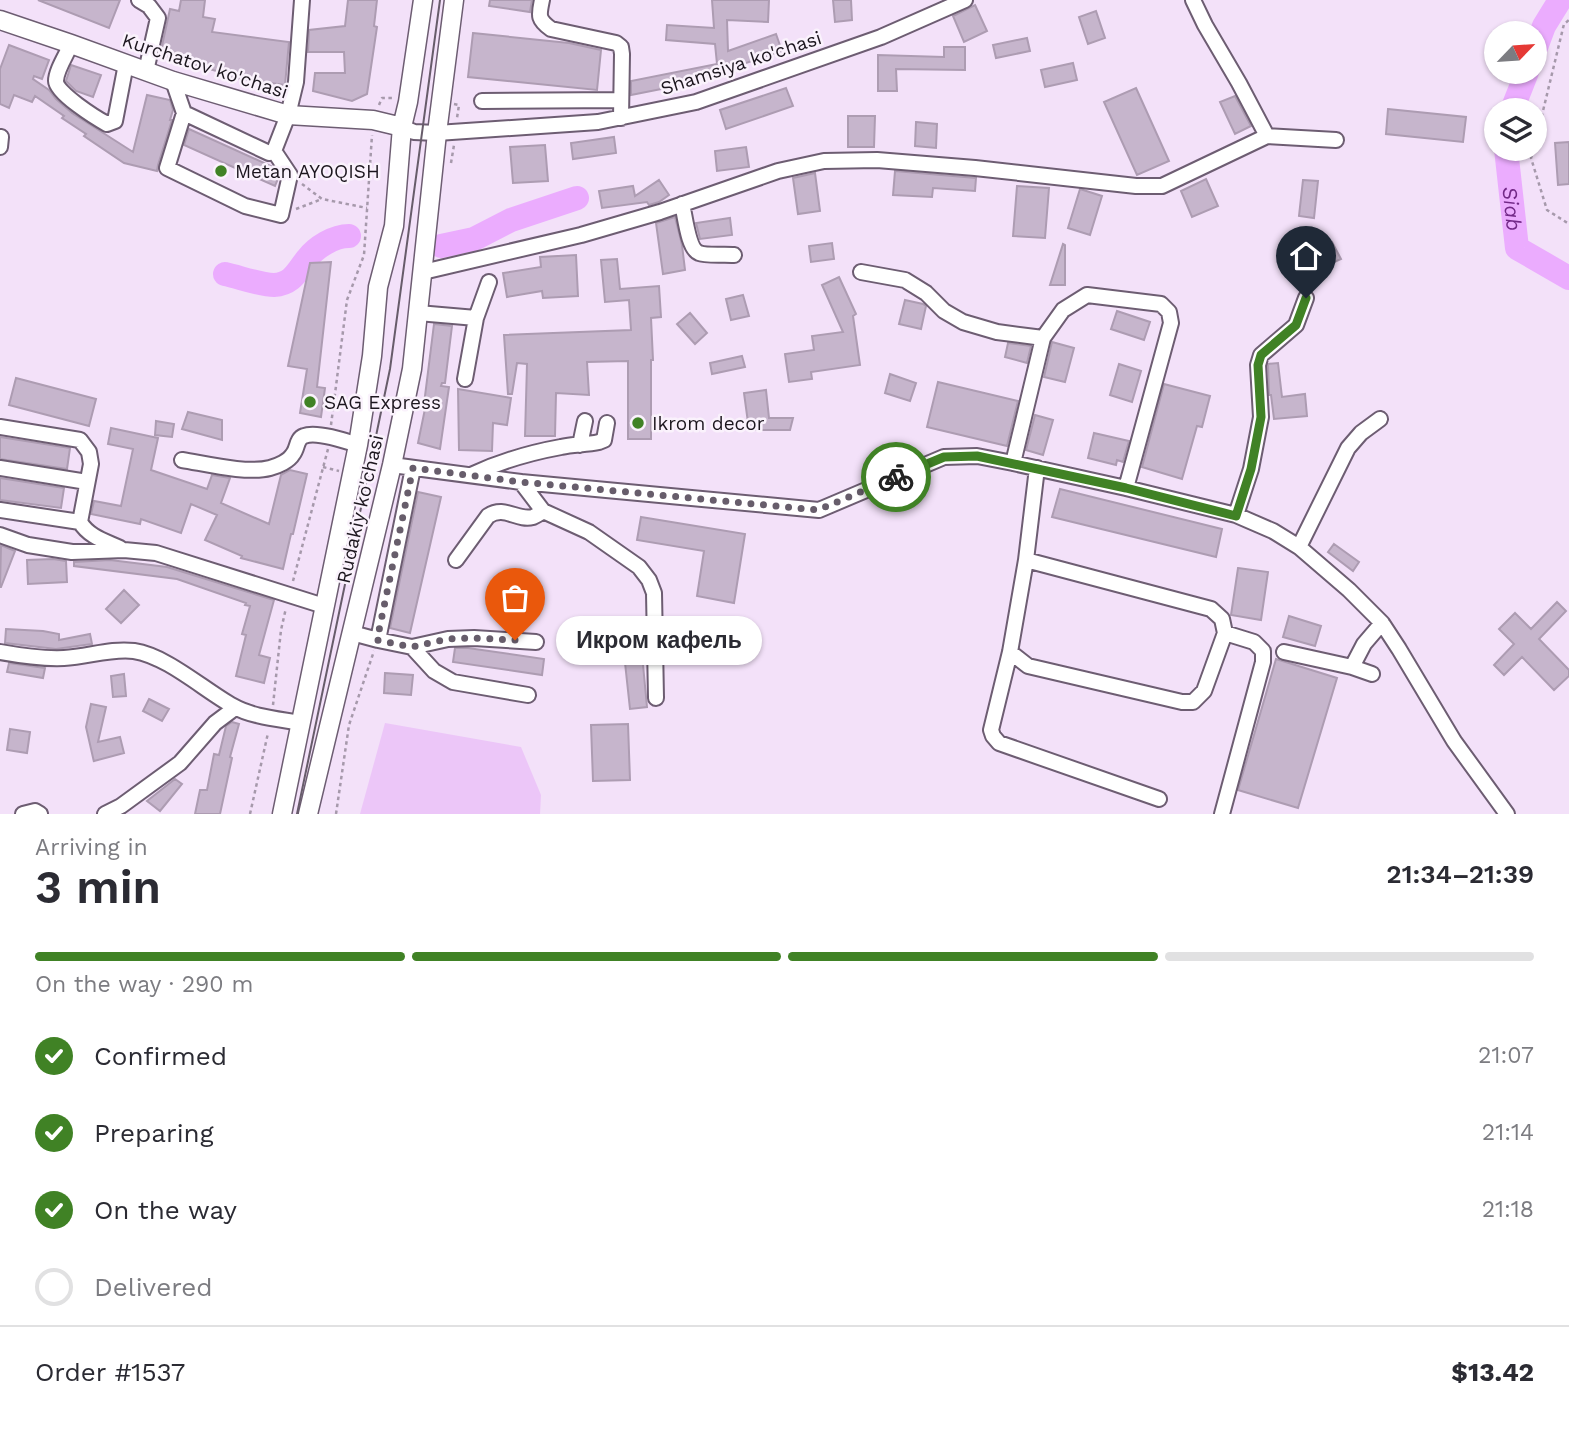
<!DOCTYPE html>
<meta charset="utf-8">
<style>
body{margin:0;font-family:"Work Sans",sans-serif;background:#f2f2f3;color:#2b2b33;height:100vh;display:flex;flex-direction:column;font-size:26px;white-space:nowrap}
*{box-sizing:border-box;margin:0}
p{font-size:23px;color:#7c7c81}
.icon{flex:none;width:38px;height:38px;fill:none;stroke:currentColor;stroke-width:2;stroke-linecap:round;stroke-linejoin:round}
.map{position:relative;height:814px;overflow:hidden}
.sheet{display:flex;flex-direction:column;background:#fff;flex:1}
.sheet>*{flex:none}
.needle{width:46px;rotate:65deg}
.tools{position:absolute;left:1484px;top:21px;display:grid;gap:14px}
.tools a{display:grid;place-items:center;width:63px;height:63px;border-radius:50%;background:#fff;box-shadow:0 2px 5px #0004;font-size:35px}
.pin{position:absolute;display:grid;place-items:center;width:60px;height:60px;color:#fff;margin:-72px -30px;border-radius:50% 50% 50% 0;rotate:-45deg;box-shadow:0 0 7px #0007}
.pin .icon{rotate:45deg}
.courier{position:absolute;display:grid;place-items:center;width:70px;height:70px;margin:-35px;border:5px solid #408225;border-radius:50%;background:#fff;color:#222;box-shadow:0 2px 9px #0007}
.bubble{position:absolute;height:49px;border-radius:24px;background:#fff;box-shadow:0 2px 5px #0004;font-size:23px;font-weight:600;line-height:49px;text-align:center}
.overview em{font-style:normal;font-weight:600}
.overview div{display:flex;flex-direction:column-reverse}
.overview{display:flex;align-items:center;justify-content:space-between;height:119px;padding:0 35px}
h1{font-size:46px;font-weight:600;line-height:52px}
.bar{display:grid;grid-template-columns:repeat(4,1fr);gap:10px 7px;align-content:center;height:84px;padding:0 35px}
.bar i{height:9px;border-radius:5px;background:#e1e1e2}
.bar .active{background:#408225}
.bar p{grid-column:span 4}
.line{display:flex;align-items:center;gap:18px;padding:0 35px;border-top:2px solid #e1e1e2}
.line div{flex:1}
ol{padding:0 35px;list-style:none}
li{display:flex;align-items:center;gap:21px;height:77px}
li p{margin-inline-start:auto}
li .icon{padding:7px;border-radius:50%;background:#408225;color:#fff;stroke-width:4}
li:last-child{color:#7c7c81}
li i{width:38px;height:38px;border:4px solid #e1e1e2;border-radius:50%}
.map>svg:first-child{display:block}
</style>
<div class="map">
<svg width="1569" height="814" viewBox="0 0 1569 814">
<rect width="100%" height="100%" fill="#f3e1f9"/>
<!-- green -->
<path fill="#ecc6f8" d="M385 723 521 747 541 795 540 814H360Z"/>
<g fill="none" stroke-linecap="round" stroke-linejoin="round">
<!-- river -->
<g stroke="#ebacfe" stroke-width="24">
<path d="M1535 50 1544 26 1560 0"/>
<path d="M1512 110 1527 72"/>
<path id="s1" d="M1506 149 1517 248 1569 278"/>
<path d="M441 246 474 239 511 220 577 198"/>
<path d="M225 274C239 277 260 285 274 285 293 284 297 271 307 259 316 247 334 236 349 236"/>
</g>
</g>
<!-- building -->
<path fill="#c6b5cc" stroke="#ad9cb2" stroke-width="2" d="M38 0H120L109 28Z
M181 0H205L203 17 215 19 212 32 289 42 285 85 219 76 220 72 160 55 170 9 179 11Z
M348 0H377L374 26 377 27 367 94 352 101 313 91 315 73H345L344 52H308L309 30 345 26Z
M490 0H532L530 12 489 6Z
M712 0H769L768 22 727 20 728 51 776 34 782 51 707 76V80L631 95V81L717 64 715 44 666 40 667 25 714 28Z
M833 0H851L852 20 835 22Z
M975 5 987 31 964 42 953 16Z
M1096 11 1105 38 1088 44 1079 17Z
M473 33 569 43 601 50 597 90 468 77Z
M1027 38 1030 51 996 58 993 45Z
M9 45 49 60 42 79 34 76 33 79 49 90 56 99 72 113 133 152 147 95 170 100 173 110 170 120H172L158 165 157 171 124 163 84 136 86 134 62 118 64 116 35 96 32 102 14 95 9 108 0 104V69Z
M944 47H965V70L896 69 897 91H878V55L944 57Z
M1073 63 1077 80 1045 87 1041 70Z
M71 65 101 75 93 97 76 91 66 81Z
M786 88 793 106 726 129 720 110Z
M1136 88 1169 161 1137 175 1104 102Z
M1235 96 1251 126 1235 134 1220 102Z
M1388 109 1466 117 1463 142 1386 134Z
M848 116H875L874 147H848Z
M916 122 937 124 936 148 915 146Z
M189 129 273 167 279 176 275 186 184 145Z
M614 137 616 153 573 159 571 143Z
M1569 142V184L1558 185 1555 143Z
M545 145 548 181 513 183 510 147Z
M746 147 749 167 717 171 715 151Z
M895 171 976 178 975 191 933 188 932 197 893 195Z
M815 173 820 211 798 214 793 178Z
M1206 179 1218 206 1192 217 1181 191Z
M659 180 669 195 659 202 649 205 647 202 602 208 599 191 633 186 635 196Z
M1303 180 1318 181 1314 218 1299 216Z
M1017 186 1049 188 1045 238 1013 236Z
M1080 189 1102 196 1090 235 1068 228Z
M675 217 682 245 685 270 663 274 656 223Z
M730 218 732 235 700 239 696 223Z
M1332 242 1341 259 1305 275 1298 257Z
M832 243 834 259 811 262 809 246Z
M1063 244 1065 245V285H1050Z
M576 255 578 296 543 298 542 291 507 297 503 273 541 267 540 257Z
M617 259 620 289 659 286 661 317 651 318 653 360H651V439H628V361L587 362 589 395 556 393 555 436H525L527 364 517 363 512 394H508L504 335 631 330 629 300 605 302 601 260Z
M331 262 317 387 325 388 321 417 300 413 307 369 288 366 310 263Z
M839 277 856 314 853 316 860 365 811 372 812 379 789 382 785 354 814 350 812 336 843 332 822 285Z
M743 295 749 316 731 320 726 299Z
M905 300 923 304 926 306 921 329 899 324Z
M1117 311 1150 322 1144 340 1111 329Z
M690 313 707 333 695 344 677 324Z
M434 324 452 326 445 383H442L441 386 449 387 440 449 418 443 426 404H424Z
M1052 342 1074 348 1065 382 1044 377Z
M1008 343 1031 346 1027 363 1005 357Z
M742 356 745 367 712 374 710 363Z
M1278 363 1282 397 1305 394 1307 416 1274 419 1271 395H1269L1268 366V364Z
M1119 364 1141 371 1132 402 1110 395Z
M890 374 916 383 910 401 885 393Z
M16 378 96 399 89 426 9 405Z
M938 382 1018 401 1007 446 927 427Z
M1164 384 1210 396 1202 427 1197 426 1182 479 1142 467Z
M458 389 511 398 507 425 493 423 492 451 459 450Z
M766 390 769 418H793L790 430H749L744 393Z
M188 412 222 420V440L182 429Z
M1035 415 1053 420 1043 455 1026 450Z
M156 421 174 424 172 437 155 435Z
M111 428 158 438 151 470 207 489 212 475 230 478 221 503 269 524 281 475 290 470 307 474 293 534H291L283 569 241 558 242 556 205 540 217 515 191 504 181 533 141 519 140 524 91 514 94 501 121 506 133 449 108 444Z
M1094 433 1129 441 1123 462 1117 460 1116 465 1088 458Z
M0 437 70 448 67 469 0 459Z
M0 478 64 488 61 508 0 500Z
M1060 489 1222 529 1216 557 1052 517Z
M418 492 441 497 410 633 390 628Z
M641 517 745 534 734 603 697 596 704 551 637 540Z
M1334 544 1359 562 1353 571 1328 552Z
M1 545 15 551 1 587H0Z
M53 559 66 561 67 582 28 584 27 560Z
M110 560 167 567 274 600 259 655 270 658 264 683 236 676 246 635 242 634 250 606 245 605 246 603 177 579 74 566V562Z
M1238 568 1268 572 1261 620 1231 615Z
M124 590 139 605 121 623 106 609Z
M1557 602 1566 611 1539 639 1569 670V676L1554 690 1522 657 1504 675 1494 665 1514 644 1499 629 1515 613 1531 629Z
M1289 616 1321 626 1315 646 1283 637Z
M6 629 43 631 59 634V640L90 634 92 644 56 649 5 643Z
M640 633 647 707 630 709 622 635Z
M455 648H468L544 659 542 675 453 662Z
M1276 659 1337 678 1298 808 1238 790Z
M9 663 45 668 43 678 7 672Z
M385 673 413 675 411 695 384 693Z
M124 674 126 696 113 697 111 676Z
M149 699 169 709 162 721 143 711Z
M91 704 106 707 98 742 120 737 124 753 94 761V762L86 727Z
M232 722 239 724 230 757 232 758 220 814H195L200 790H207L214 754 219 755 226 726Z
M628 724 630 780 593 781 591 725Z
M10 729 30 732 27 753 7 750Z
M175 779 182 784 160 811 147 801Z"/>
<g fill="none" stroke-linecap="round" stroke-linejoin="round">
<defs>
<path id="minor" d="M139 0 149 6 158 18 146 71
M542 0C539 15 537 19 551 29L616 43 621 47 622 54 621 118
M1193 0 1205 25 1239 83 1267 136
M71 44C67 54 56 70 56 81 56 93 96 118 107 124L115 121 126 64
M173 81 184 113 269 153 274 151 288 115 296 82 302 0
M482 101 621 100
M184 113 167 168 245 206 281 215 290 175 274 151
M402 127 414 132 437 133 598 122 696 102 881 37 965 0
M0 147 1 137
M682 204C685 215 688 249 699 253 706 256 725 254 734 255
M423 272 581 235 660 212 778 171 824 161 877 160 975 168 1136 186H1162L1267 136 1336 140
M861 272 905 280 926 293 944 311 963 322 997 332 1043 338
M418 313 476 318 465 379
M476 318 489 282
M0 427 80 440 89 452 91 464 80 522C89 537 105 541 120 548
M580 445 585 421
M182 460C207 464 247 474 270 468 278 466 289 461 293 454 298 448 296 439 304 436 316 431 346 441 358 445
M1013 463 1043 338 1063 310 1087 295 1161 304 1169 312 1171 323 1126 488
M392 465 521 482 819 510 944 457 977 456 1013 463 1126 488 1236 515 1273 531 1299 547 1349 590 1382 623 1399 649 1454 741 1507 814
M0 468 87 482
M1037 468 1026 560 1010 652 991 730 993 736 999 743 1159 799
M471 475C501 461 528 453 561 447 573 444 586 445 599 442L604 440 607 423
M521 482 543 511 589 532 639 567 649 580 654 593 656 698
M0 510 80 522
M1236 515 1251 469 1261 417 1258 365 1261 355 1296 325 1306 298
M0 535 28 545 72 552 124 550 156 553 324 606
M1299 547 1348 448 1361 433 1380 419
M456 560 488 516C505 505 516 521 533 517 535 516 542 512 543 511
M352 633 378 640 412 647 448 639 474 638 536 642
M378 640 413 468
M412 647 434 671 453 682 528 695
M0 652C22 656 42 659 64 658 88 657 110 648 134 651 167 656 204 690 233 706 252 717 279 719 301 723
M1010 652 1028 666 1182 702H1193L1204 691 1225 633 1222 619 1211 609 1026 560
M1284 652 1352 667 1364 644 1382 623
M1352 667 1372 674
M23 814 35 811 40 814
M105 814 121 806 180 763 215 723 235 708
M1222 814 1263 662V651L1254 642 1225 633"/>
<path id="major" d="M0 20 71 44 173 81 288 115 373 120 402 127
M282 814 358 445 372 356 378 287 394 226 402 127 408 102 423 0
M308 814 392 465 412 369 437 133 454 0"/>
</defs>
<!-- minor casing -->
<use href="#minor" stroke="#6d5d72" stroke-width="18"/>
<!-- major casing -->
<use href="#major" stroke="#6d5d72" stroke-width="21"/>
<!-- path -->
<path stroke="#a699ab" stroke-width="2.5" stroke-dasharray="3.5 3.5" stroke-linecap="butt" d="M454 104 459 105 457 118
M379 105 382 98H392
M1535 144 1564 24 1569 20
M1534 149 1531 158 1547 210 1569 224
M451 163 454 145
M302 184 322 199 367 208
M296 209 322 199
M331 425 347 300 364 255 372 135
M323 467 339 471
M293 581 328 449
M273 705 281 630 286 608
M250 814 268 733
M336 814 349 725 374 651"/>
<!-- minor -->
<use href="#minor" stroke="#fff" stroke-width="14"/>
<!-- major -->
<use href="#major" stroke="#fff" stroke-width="18"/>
<!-- tram -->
<path stroke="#675c6a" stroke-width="2" d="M297 814 390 369 440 0"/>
</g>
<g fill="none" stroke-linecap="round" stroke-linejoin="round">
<!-- done -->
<path stroke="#675d6b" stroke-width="7" stroke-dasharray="0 12.6" d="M515 640 474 638 448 639 412 647 377 640 413 468 521 482 818 510 896 477"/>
<!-- route -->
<path stroke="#408225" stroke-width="9" d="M896 477 944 457 977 456 1126 488 1236 516 1251 469 1261 417 1258 365 1261 355 1296 325 1306 298"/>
</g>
<!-- markers -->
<g fill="#408225" stroke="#faf2fc" stroke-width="2.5">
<circle cx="221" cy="171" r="7"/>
<circle cx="310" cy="402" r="7"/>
<circle cx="638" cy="423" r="7"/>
</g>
<g text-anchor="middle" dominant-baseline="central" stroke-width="5" stroke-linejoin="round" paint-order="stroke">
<!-- street labels -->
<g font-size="19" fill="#1c161e" stroke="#faf2fc">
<text transform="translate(741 63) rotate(-18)">Shamsiya ko'chasi</text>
<text transform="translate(205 66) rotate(18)">Kurchatov ko'chasi</text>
<text transform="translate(360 509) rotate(-77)">Rudakiy ko'chasi</text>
</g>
<!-- poi labels -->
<g font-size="19" fill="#1c161e" stroke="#faf2fc" text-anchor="start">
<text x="235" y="171">Metan AYOQISH</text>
<text x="324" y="402">SAG Express</text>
<text x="652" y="423">Ikrom decor</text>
</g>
<!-- water labels -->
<g font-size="21" font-style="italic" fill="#722887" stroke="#faf2fc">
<text stroke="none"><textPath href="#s1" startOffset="60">Siab</textPath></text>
</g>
</g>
</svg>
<div class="tools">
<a><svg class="needle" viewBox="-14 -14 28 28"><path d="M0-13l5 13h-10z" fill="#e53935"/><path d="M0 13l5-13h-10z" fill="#7c7c81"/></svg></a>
<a><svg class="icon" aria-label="layers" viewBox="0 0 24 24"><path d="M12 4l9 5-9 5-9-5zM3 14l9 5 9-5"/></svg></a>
</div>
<div class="pin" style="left:515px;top:640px;background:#ea580c"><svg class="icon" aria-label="bag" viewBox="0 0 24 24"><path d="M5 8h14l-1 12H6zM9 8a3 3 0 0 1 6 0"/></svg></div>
<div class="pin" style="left:1306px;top:298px;background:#1f2937"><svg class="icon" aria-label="home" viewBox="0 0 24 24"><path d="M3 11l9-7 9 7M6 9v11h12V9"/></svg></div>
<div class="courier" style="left:896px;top:477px"><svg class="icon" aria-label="bike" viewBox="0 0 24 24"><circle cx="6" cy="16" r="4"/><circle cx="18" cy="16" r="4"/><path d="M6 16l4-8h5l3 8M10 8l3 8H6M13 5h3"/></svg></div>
<div class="bubble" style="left:556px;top:616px;width:206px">Икром кафель</div>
</div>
<section class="sheet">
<div class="overview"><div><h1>3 min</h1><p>Arriving in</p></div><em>21:34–21:39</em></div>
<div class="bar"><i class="active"></i><i class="active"></i><i class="active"></i><i></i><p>On the way · 290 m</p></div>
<ol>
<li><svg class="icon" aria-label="check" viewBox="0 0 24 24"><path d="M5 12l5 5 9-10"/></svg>Confirmed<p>21:07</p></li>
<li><svg class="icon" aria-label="check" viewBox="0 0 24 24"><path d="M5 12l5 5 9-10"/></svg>Preparing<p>21:14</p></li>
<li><svg class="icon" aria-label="check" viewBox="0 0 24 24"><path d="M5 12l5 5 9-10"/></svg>On the way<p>21:18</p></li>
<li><i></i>Delivered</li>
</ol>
<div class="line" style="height:91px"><div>Order #1537</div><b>$13.42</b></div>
</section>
